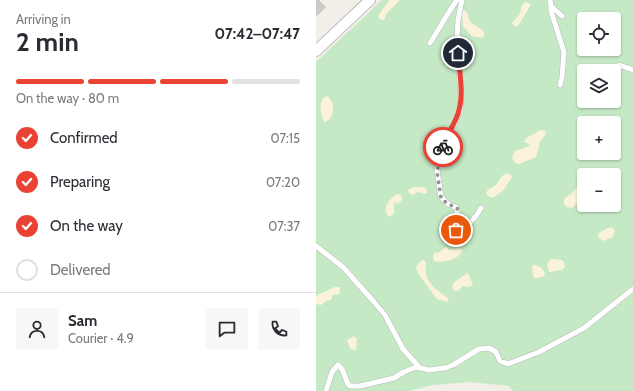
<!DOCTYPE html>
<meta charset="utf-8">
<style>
body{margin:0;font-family:Cabin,sans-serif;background:#f7f7f7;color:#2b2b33;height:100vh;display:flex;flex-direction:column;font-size:15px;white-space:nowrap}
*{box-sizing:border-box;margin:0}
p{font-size:13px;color:#7c7c81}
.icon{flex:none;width:22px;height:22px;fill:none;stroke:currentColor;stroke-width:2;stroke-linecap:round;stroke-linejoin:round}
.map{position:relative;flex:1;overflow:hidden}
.details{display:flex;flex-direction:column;background:#fff;width:316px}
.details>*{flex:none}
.tools{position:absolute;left:261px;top:12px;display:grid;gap:8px}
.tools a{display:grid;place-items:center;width:44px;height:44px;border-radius:4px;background:#fff;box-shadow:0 1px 3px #0004;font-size:20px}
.pin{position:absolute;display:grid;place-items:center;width:34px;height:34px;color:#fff;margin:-17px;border:2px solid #fff;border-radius:50%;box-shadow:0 1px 4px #0007}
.courier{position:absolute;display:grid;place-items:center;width:40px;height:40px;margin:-20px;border:3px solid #ea4335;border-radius:50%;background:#fff;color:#222;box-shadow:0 1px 5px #0007}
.headline em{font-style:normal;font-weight:700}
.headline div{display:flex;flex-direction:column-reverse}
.headline{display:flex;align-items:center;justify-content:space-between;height:68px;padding:0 16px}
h1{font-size:26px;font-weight:700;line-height:30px}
.bar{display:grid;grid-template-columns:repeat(4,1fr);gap:6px 4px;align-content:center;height:48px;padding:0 16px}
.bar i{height:5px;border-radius:3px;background:#e1e1e2}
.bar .current{background:#ea4335}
.bar p{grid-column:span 4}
.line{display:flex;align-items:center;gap:10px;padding:0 16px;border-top:1px solid #e1e1e2}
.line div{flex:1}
.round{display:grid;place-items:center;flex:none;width:42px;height:42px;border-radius:4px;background:#f7f7f7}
ol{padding:0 16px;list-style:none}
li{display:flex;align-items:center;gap:12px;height:44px}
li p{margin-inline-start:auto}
li .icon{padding:4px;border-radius:50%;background:#ea4335;color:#fff;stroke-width:4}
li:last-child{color:#7c7c81}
li i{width:22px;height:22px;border:2px solid #e1e1e2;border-radius:50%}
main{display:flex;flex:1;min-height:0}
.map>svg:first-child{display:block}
</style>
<main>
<section class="details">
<div class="headline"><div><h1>2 min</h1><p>Arriving in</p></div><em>07:42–07:47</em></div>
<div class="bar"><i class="current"></i><i class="current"></i><i class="current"></i><i></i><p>On the way · 80 m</p></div>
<ol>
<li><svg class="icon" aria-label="check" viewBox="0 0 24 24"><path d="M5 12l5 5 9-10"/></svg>Confirmed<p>07:15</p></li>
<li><svg class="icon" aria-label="check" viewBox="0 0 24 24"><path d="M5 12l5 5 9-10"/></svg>Preparing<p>07:20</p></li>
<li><svg class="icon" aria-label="check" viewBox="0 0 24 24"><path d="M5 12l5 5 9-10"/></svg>On the way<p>07:37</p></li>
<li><i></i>Delivered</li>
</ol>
<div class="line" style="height:72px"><a class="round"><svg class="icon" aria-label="person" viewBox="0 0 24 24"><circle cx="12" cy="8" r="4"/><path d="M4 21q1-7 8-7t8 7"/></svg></a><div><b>Sam</b><p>Courier · 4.9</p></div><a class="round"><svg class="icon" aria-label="chat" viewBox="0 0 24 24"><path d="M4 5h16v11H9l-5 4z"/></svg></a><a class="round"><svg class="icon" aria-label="phone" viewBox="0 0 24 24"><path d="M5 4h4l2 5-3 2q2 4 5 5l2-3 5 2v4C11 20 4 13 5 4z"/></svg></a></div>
</section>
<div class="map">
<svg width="317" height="391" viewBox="0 0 317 391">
<rect width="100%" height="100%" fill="#f1efe8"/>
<!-- green -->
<path fill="#c5e8c5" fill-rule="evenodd" d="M66 0H317V391H197L193 386 155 382 117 385 92 391H0V62ZM268 19H298V49H268ZM268 71H298V101H268ZM268 123H298V153H268ZM268 175H298V205H268Z"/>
<!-- sand -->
<path fill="#fbf3d9" d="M73 0H84L71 13 68 20H65L62 16Z
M210 2 214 4V6L202 26 199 27 196 23 204 14 206 5Z
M148 10 151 12 154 22 168 31V35L167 38 156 36 147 26 146 11Z
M11 96C20 102 19 118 9 122L7 120C5 111 1 101 11 96Z
M224 130 229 131 230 134 224 142 220 157 203 164 199 163 196 158 199 151 213 146V144L208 142 210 138 218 134Z
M191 173 196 176V177L187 191 176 198 172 196 170 193C173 187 177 188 180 185 184 180 185 175 191 173Z
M265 183H268V195L257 207 255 208 251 207 248 204V199L257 192Z
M108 187 111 190V193L109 194 102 192 96 195 92 192 93 189 99 187Z
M81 194 85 195 86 200 82 204 78 202V214L73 217C65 209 73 199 81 194Z
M296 227 299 231 297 237 287 241 284 239 282 236 283 233 290 229Z
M130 247 133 250 143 248 146 250C145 259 126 264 118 261L117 256 118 253 124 252Z
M235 259 246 260 248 262 249 267 246 270 233 272 231 264Z
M108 260 110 263C107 280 118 289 131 297L133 300 131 302 121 299 104 276 100 268 101 265 105 261Z
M217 265C223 265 226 268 229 273L227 277 220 278 217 277 216 267Z
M152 273 157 285 153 287 147 286 142 291H138L136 287 138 282Z
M19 287H24V293L20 295 17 294 15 300 10 301 5 305 0 304V297L2 295Z
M38 336 41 339 40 350H37L34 348 31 340Z"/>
<!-- building -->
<path fill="#cccac5" d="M0 0H3L10 7 0 17Z"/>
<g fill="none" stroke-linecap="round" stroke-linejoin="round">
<defs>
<path id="lane" d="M146 0 142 20 141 42 145 95 144 110 138 125 129 139 121 171 125 197 132 204 141 208C143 215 136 221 137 228L140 230C151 228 160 218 165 208
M234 0 235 6 246 16
M235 6V11L248 52 246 77 244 85
M114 43C123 29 131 14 141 0
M303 65 317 70
M0 246 27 267 58 302 69 315 87 349 103 367
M10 391 16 372 22 365 26 369 32 384 34 386H44L78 378 88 372 100 367 113 370 129 368 137 365 163 349 173 348 180 352 184 361 192 364 223 352 268 328 317 289"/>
<path id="street" d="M0 51 54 0"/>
</defs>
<!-- lane casing -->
<use href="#lane" stroke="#b5b8bc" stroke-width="6"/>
<!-- street casing -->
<use href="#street" stroke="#b5b8bc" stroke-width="12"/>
<!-- lane -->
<use href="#lane" stroke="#fff" stroke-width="5"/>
<!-- street -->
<use href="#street" stroke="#fff" stroke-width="10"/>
</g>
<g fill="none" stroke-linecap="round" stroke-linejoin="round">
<!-- done -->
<path stroke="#929495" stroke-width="4" stroke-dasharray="0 7.2" d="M127 147 121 172 125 198 132 204 141 208 142 210 137 224V228L140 230"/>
<!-- route -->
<path stroke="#ea4335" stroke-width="5" d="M127 147C130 134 140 124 143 110 148 93 143 70 142 53"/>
</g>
</svg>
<div class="tools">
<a><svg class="icon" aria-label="locate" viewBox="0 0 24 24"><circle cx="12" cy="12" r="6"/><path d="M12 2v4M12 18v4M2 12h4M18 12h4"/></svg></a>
<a><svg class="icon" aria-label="layers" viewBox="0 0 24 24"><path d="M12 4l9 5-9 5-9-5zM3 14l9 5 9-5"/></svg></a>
<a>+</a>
<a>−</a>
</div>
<div class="pin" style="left:140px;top:230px;background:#ea580c"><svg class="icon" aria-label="bag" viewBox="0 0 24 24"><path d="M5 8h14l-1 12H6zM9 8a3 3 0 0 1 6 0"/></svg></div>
<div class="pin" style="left:142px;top:53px;background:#1f2937"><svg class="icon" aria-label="home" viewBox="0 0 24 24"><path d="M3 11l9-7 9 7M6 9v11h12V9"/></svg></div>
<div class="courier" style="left:127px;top:147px"><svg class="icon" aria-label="bike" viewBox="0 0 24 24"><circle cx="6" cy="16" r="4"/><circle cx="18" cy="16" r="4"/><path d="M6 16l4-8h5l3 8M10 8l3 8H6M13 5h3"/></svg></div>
</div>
</main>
